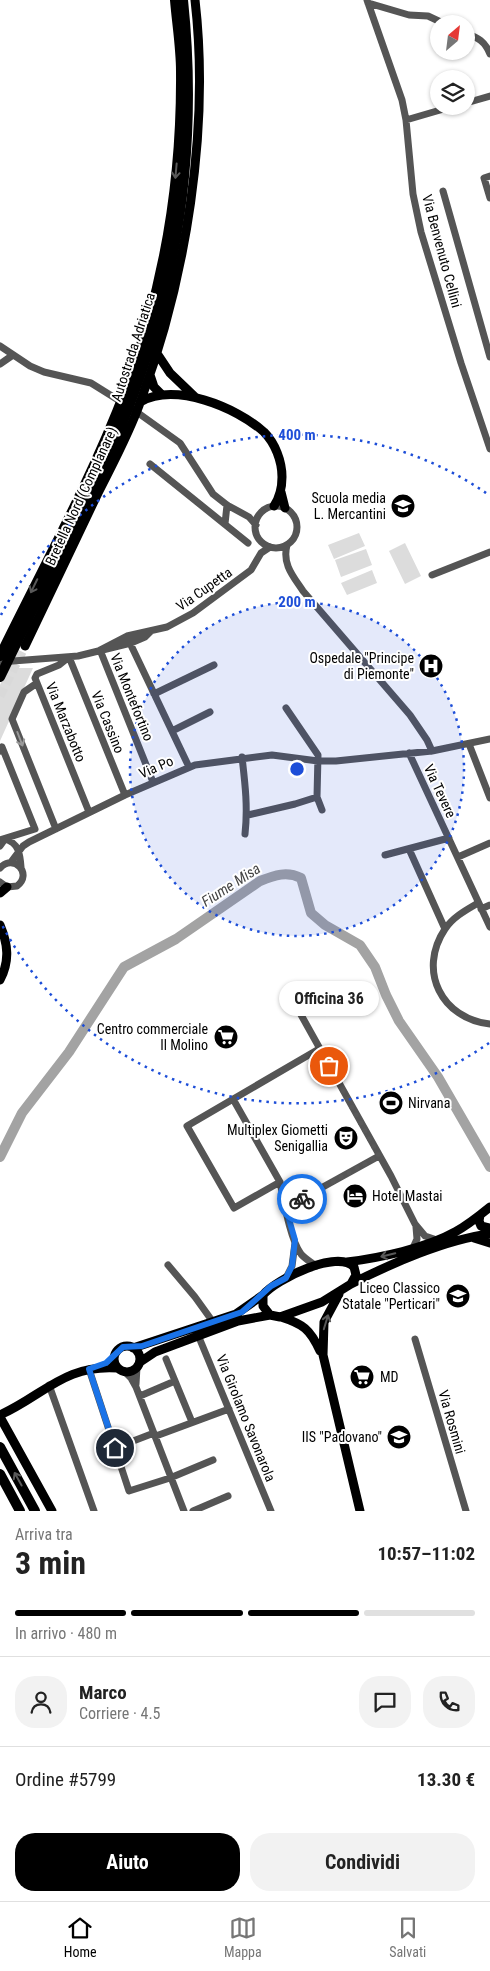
<!DOCTYPE html>
<html lang="it">
<meta charset="utf-8">
<style>
body{margin:0;font-family:"Roboto Condensed",sans-serif;background:#f2f2f2;color:#222;height:100vh;display:flex;flex-direction:column;font-size:19px;white-space:nowrap}
*{box-sizing:border-box;margin:0}
p{font-size:16px;color:#767676}
.icon{flex:none;width:28px;height:28px;fill:none;stroke:currentColor;stroke-width:2;stroke-linecap:round;stroke-linejoin:round}
.map{position:relative;height:1511px;overflow:hidden}
.drawer{display:flex;flex-direction:column;background:#fff;flex:1}
.drawer>*{flex:none}
.needle{width:32px;rotate:28deg}
.controls{position:absolute;left:430px;top:15px;display:grid;gap:10px}
.controls a{display:grid;place-items:center;width:45px;height:45px;border-radius:50%;background:#fff;box-shadow:0 1px 4px #0004;font-size:25px}
.pin{position:absolute;display:grid;place-items:center;width:42px;height:42px;color:#fff;margin:-21px;border:2px solid #fff;border-radius:50%;box-shadow:0 1px 5px #0007}
.courier{position:absolute;display:grid;place-items:center;width:50px;height:50px;margin:-25px;border:4px solid #1a73e8;border-radius:50%;background:#fff;color:#222;box-shadow:0 1px 6px #0007}
.bubble{position:absolute;height:35px;border-radius:18px;background:#fff;box-shadow:0 1px 4px #0004;font-size:16px;font-weight:700;line-height:35px;text-align:center}
.summary em{font-style:normal;font-weight:700}
.summary div{display:flex;flex-direction:column-reverse}
.summary{display:flex;align-items:center;justify-content:space-between;height:85px;padding:0 15px}
h1{font-size:32px;font-weight:700;line-height:38px}
.bar{display:grid;grid-template-columns:repeat(4,1fr);gap:8px 5px;align-content:center;height:60px;padding:0 15px}
.bar i{height:6px;border-radius:4px;background:#e0e0e0}
.bar .on{background:#000}
.bar p{grid-column:span 4}
.line{display:flex;align-items:center;gap:12px;padding:0 15px;border-top:1px solid #e0e0e0}
.line div{flex:1}
.round{display:grid;place-items:center;flex:none;width:52px;height:52px;border-radius:20px;background:#f2f2f2}
.button{display:flex;gap:10px;margin-top:auto;padding:10px 15px}
.button a{flex:1;height:58px;border-radius:20px;background:#000;color:#fff;font-size:20px;font-weight:700;line-height:58px;text-align:center}
.button a+a{background:#f2f2f2;color:#222}
.menu{display:flex;justify-content:space-around;align-items:center;height:70px;border-top:1px solid #e0e0e0;background:#fff;font-size:14px;color:#767676}
.menu a{display:grid;justify-items:center;gap:2px}
.menu .on{color:#000}
.map>svg:first-child{display:block}
</style>
<div class="map">
<svg width="490" height="1511" viewBox="0 0 490 1511">
<rect width="100%" height="100%" fill="#fff"/>
<!-- green -->
<path fill="#dcdcdc" d="M359 533 365 546 334 559 328 545Z
M405 543 421 576 405 584 389 551Z
M366 549 372 565 341 577 335 560Z
M372 570 377 583 347 595 341 583Z
M8 668H33L0 741V685Z"/>
<g fill="none" stroke-linecap="round" stroke-linejoin="round">
<!-- river -->
<path stroke="#a3a3a3" stroke-width="10" d="M0 1157 22 1113 69 1052 124 967 176 939 260 881C275 875 287 871 301 878L311 913 325 925 360 945 375 967 386 995 399 1021 438 1077 490 1167"/>
<!-- major-tunnel -->
<path stroke="#d9d9d9" stroke-width="9" stroke-dasharray="9 4.5" stroke-linecap="butt" d="M0 696 25 646"/>
<!-- minor -->
<path stroke="#555" stroke-width="7" d="M367 0 402 100 406 120 413 194 421 232 461 363 490 449
M368 3 409 15 428 16 445 24
M466 33C478 38 485 41 490 54
M466 103 490 96
M406 120 454 106
M490 176 484 178 490 198
M443 191 490 357
M0 346 30 366 44 372 91 383 123 403
M0 364 13 355
M134 410 180 443 213 494 227 505 249 517 256 525
M150 464 248 543
M255 527a21 21 0 1 1 42 0a21 21 0 1 1-42 0Z
M225 524 227 505
M287 545C282 564 293 576 303 591L410 715 427 740 432 751
M432 575 490 552
M129 641 189 767
M100 650 127 636 167 627 193 613 251 570 261 553 270 547
M100 650 153 782
M69 657 59 665 37 674 35 678 89 812
M69 657 125 795
M0 662 78 656 131 643 145 637 151 631
M37 683 24 692 12 719 56 829
M154 694 214 665
M286 708 318 755 317 797 322 810
M172 731 210 712
M469 744 490 798
M0 751 2 747 35 829 0 840
M409 753 490 927
M242 757C245 783 248 807 245 834
M248 815 295 804 317 797
M0 846 5 839C19 843 20 854 21 867
M409 849 445 929
M385 855 449 838
M458 857 490 843
M11 862 23 846 29 842 125 795 195 765 272 755 318 761H336L432 751 490 739
M0 868C14 853 33 874 17 886L7 887 0 882
M478 903C466 910 453 917 445 929 417 971 442 1019 490 1024
M481 909 490 905
M300 1013 391 1176 415 1224 425 1236 437 1240
M233 1099 280 1182
M287 1212 303 1210 300 1202 303 1198 379 1156
M413 1248 417 1239 416 1227
M168 1265 195 1297 213 1322
M316 1266C311 1262 305 1259 301 1254 290 1239 284 1201 280 1182L234 1208 187 1126 319 1049
M286 1278 292 1266 295 1243
M198 1335 271 1511
M415 1339 466 1511
M166 1359 192 1422
M89 1369 129 1491 170 1478 213 1460
M124 1371 131 1378 136 1387 184 1511
M136 1384 137 1367
M49 1385 94 1511
M140 1396 175 1381
M156 1436 229 1409
M115 1448 154 1433
M193 1511 228 1496"/>
<!-- major -->
<path stroke="#000" stroke-width="9" d="M156 352 170 373 195 397
M150 375 154 387 161 394
M140 402C175 382 236 407 264 432 275 443 282 461 282 477 282 488 280 497 274 506
M281 492 285 508
M25 646C49 595 74 544 98 493 113 463 130 432 141 400 186 278 210 130 195 0
M0 893 7 887
M0 925C8 944 10 961 0 980
M480 1215 479 1221 481 1226 490 1228
M474 1238 490 1243
M347 1262C379 1258 427 1248 455 1232 468 1225 479 1216 490 1207
M351 1284C390 1264 447 1239 490 1234
M339 1294 324 1322 323 1355 360 1511
M281 1317C303 1324 310 1329 320 1351
M114 1359a13 13 0 1 1 26 0a13 13 0 1 1-26 0Z
M133 1348 236 1314 263 1295
M140 1362 155 1352 238 1321 270 1315 280 1317 322 1302 351 1284 356 1275 354 1267C338 1249 276 1279 263 1295V1306L270 1315
M0 1415C44 1395 65 1364 118 1368
M0 1417 52 1511"/>
<!-- highway -->
<path stroke="#000" stroke-width="10" d="M0 656C43 568 91 481 126 389 164 288 182 180 181 71 181 48 177 24 175 0
M0 677C25 626 49 575 75 524 96 481 118 438 134 393 181 267 197 134 183 0
M0 1447 35 1511
M0 1474 20 1511"/>
</g>
<!-- one-way arrows -->
<defs><path id="oneway-shaft" d="M-6 0H5M1.5-3L5.5 0L1.5 3" fill="none" stroke-width="1.6" stroke-linecap="round" stroke-linejoin="round" transform="scale(1.25)"/></defs>
<g stroke="#595959">
<use href="#oneway-shaft" transform="translate(176 171) rotate(95)"/>
<use href="#oneway-shaft" transform="translate(34 586) rotate(116)"/>
<use href="#oneway-shaft" transform="translate(388 1255) rotate(166)"/>
<use href="#oneway-shaft" transform="translate(326 1322) rotate(-73)"/>
<use href="#oneway-shaft" transform="translate(18 1479) rotate(-119)"/>
</g>
<use stroke="#999" href="#oneway-shaft" transform="translate(20 739) rotate(69)"/>
<g fill="none" stroke-linecap="round" stroke-linejoin="round">
<!-- done -->
<path stroke="#595959" stroke-width="5" stroke-dasharray="0 9" d="M302 1199 379 1156 329 1066"/>
<!-- route -->
<path stroke="#1a73e8" stroke-width="6" d="M115 1448 89 1369 106 1363 123 1347 142 1346 242 1312 271 1286 286 1278 292 1266 295 1240 287 1212 303 1210 300 1202 302 1199"/>
</g>
<!-- distance rings -->
<circle cx="297" cy="769" r="167" fill="#1d4ed8" fill-opacity=".12"/>
<g fill="none" stroke="#1d4ed8" stroke-width="2.5" stroke-dasharray="2.5 5">
<circle cx="297" cy="769" r="167"/>
<path d="M489 1043A334 334 0 0 1 1 923M1 615A334 334 0 0 1 489 495"/>
</g>
<!-- icons -->
<defs>
<symbol id="school-disc" viewBox="-11 -11 22 22"><circle r="9.5" fill="#000" stroke="#fff"/><path d="M0-5L7-2L0 1L-7-2ZM-4 1L0 2.5L4 1V4Q0 6-4 4Z" fill="#fff"/></symbol>
<symbol id="hospital-disc" viewBox="-11 -11 22 22"><circle r="9.5" fill="#000" stroke="#fff"/><path d="M-5-5h3v3.5h4V-5h3V5h-3V1.5h-4V5h-3Z" fill="#fff"/></symbol>
<symbol id="supermarket-disc" viewBox="-11 -11 22 22"><circle r="9.5" fill="#000" stroke="#fff"/><path d="M-6-5.5h2.5l.6 2H6L4.5 2H-2.5L-4.4-4H-6ZM-1.5 3.2a1.3 1.3 0 1 0 .1 0ZM3 3.2a1.3 1.3 0 1 0 .1 0Z" fill="#fff"/></symbol>
<symbol id="stadium-disc" viewBox="-11 -11 22 22"><circle r="9.5" fill="#000" stroke="#fff"/><path d="M0-5a6.5 5 0 1 0 0 10a6.5 5 0 1 0 0-10ZM-3.5-1.8h7v3.6h-7Z" fill="#fff"/></symbol>
<symbol id="theatre-disc" viewBox="-11 -11 22 22"><circle r="9.5" fill="#000" stroke="#fff"/><path d="M-5-5.5Q0-4 5-5.5V0Q5 5 0 6Q-5 5-5 0ZM-3.3-2.5H-1v1.5H-3.3ZM1-2.5H3.3v1.5H1ZM-2.8 1Q0 5.5 2.8 1Z" fill="#fff"/></symbol>
<symbol id="hotel-disc" viewBox="-11 -11 22 22"><circle r="9.5" fill="#000" stroke="#fff"/><path d="M-6-4.5h1.5V1H6V5H4.5V3h-9V5H-6ZM-4 0a1.8 1.8 0 1 1 3.6 0ZM.5 0V-2.5h3Q6-2.5 6 0Z" fill="#fff"/></symbol>
</defs>
<g fill-rule="evenodd">
<use href="#school-disc" x="389" y="492" width="28" height="28"/>
<use href="#hospital-disc" x="417" y="652" width="28" height="28"/>
<use href="#supermarket-disc" x="212" y="1023" width="28" height="28"/>
<use href="#stadium-disc" x="377" y="1089" width="28" height="28"/>
<use href="#theatre-disc" x="332" y="1124" width="28" height="28"/>
<use href="#hotel-disc" x="341" y="1182" width="28" height="28"/>
<use href="#school-disc" x="444" y="1282" width="28" height="28"/>
<use href="#supermarket-disc" x="348" y="1363" width="28" height="28"/>
<use href="#school-disc" x="385" y="1423" width="28" height="28"/>
</g>
<g text-anchor="middle" dominant-baseline="central" stroke-width="4" stroke-linejoin="round" paint-order="stroke">
<!-- street labels -->
<g font-size="14" fill="#000" stroke="#fff">
<text transform="translate(442 251) rotate(75)">Via Benvenuto Cellini</text>
<text transform="translate(133 347) rotate(-72)">Autostrada Adriatica</text>
<text transform="translate(81 496) rotate(-65)">Bretella Nord (Complanare)</text>
<text transform="translate(204 589) rotate(-35)">Via Cupetta</text>
<text transform="translate(132 697) rotate(68)">Via Montefortino</text>
<text transform="translate(66 722) rotate(68)">Via Marzabotto</text>
<text transform="translate(108 722) rotate(68)">Via Cassino</text>
<text transform="translate(156 767) rotate(-24)">Via Po</text>
<text transform="translate(440 791) rotate(65)">Via Tevere</text>
<text transform="translate(246 1418) rotate(68)">Via Girolamo Savonarola</text>
<text transform="translate(452 1422) rotate(74)">Via Rosmini</text>
</g>
<!-- poi labels -->
<g font-size="14" fill="#000" stroke="#fff" text-anchor="end">
<text x="386" y="498">Scuola media<tspan x="386" dy="16">L. Mercantini</tspan></text>
<text x="414" y="658">Ospedale "Principe<tspan x="414" dy="16">di Piemonte"</tspan></text>
<text x="208" y="1029">Centro commerciale<tspan x="208" dy="16">Il Molino</tspan></text>
<text x="408" y="1103" text-anchor="start">Nirvana</text>
<text x="328" y="1130">Multiplex Giometti<tspan x="328" dy="16">Senigallia</tspan></text>
<text x="372" y="1196" text-anchor="start">Hotel Mastai</text>
<text x="440" y="1288">Liceo Classico<tspan x="440" dy="16">Statale "Perticari"</tspan></text>
<text x="380" y="1377" text-anchor="start">MD</text>
<text x="382" y="1437">IIS "Padovano"</text>
</g>
<!-- water labels -->
<g font-size="15" font-style="italic" fill="#444" stroke="#fff">
<text transform="translate(231 885) rotate(-33)">Fiume Misa</text>
</g>
</g>
<circle cx="297" cy="769" r="8" fill="#1d4ed8" stroke="#fff" stroke-width="2.5"/>
<g font-size="15" text-anchor="middle" font-weight="bold" fill="#1d4ed8" stroke="#fff" stroke-width="4" stroke-linejoin="round" paint-order="stroke">
<text x="297" y="440">400 m</text>
<text x="297" y="607">200 m</text>
</g>
</svg>
<div class="controls">
<a><svg class="needle" viewBox="-14 -14 28 28"><path d="M0-13l5 13h-10z" fill="#e53935"/><path d="M0 13l5-13h-10z" fill="#767676"/></svg></a>
<a><svg class="icon" aria-label="layers" viewBox="0 0 24 24"><path d="M12 4l9 5-9 5-9-5zM3 14l9 5 9-5"/></svg></a>
</div>
<div class="pin" style="left:329px;top:1066px;background:#ea580c"><svg class="icon" aria-label="bag" viewBox="0 0 24 24"><path d="M5 8h14l-1 12H6zM9 8a3 3 0 0 1 6 0"/></svg></div>
<div class="pin" style="left:115px;top:1448px;background:#1f2937"><svg class="icon" aria-label="home" viewBox="0 0 24 24"><path d="M3 11l9-7 9 7M6 9v11h12V9"/></svg></div>
<div class="courier" style="left:302px;top:1199px"><svg class="icon" aria-label="bike" viewBox="0 0 24 24"><circle cx="6" cy="16" r="4"/><circle cx="18" cy="16" r="4"/><path d="M6 16l4-8h5l3 8M10 8l3 8H6M13 5h3"/></svg></div>
<div class="bubble" style="left:279px;top:981px;width:100px">Officina 36</div>
</div>
<section class="drawer">
<div class="summary"><div><h1>3 min</h1><p>Arriva tra</p></div><em>10:57–11:02</em></div>
<div class="bar"><i class="on"></i><i class="on"></i><i class="on"></i><i></i><p>In arrivo · 480 m</p></div>
<div class="line" style="height:90px"><a class="round"><svg class="icon" aria-label="person" viewBox="0 0 24 24"><circle cx="12" cy="8" r="4"/><path d="M4 21q1-7 8-7t8 7"/></svg></a><div><b>Marco</b><p>Corriere · 4.5</p></div><a class="round"><svg class="icon" aria-label="chat" viewBox="0 0 24 24"><path d="M4 5h16v11H9l-5 4z"/></svg></a><a class="round"><svg class="icon" aria-label="phone" viewBox="0 0 24 24"><path d="M5 4h4l2 5-3 2q2 4 5 5l2-3 5 2v4C11 20 4 13 5 4z"/></svg></a></div>
<div class="line" style="height:65px"><div>Ordine #5799</div><b>13.30 €</b></div>
<div class="button"><a>Aiuto</a><a>Condividi</a></div>
</section>
<nav class="menu">
<a class="on"><svg class="icon" aria-label="home" viewBox="0 0 24 24"><path d="M3 11l9-7 9 7M6 9v11h12V9"/></svg>Home</a>
<a><svg class="icon" aria-label="map" viewBox="0 0 24 24"><path d="M3 6l6-2 6 2 6-2v14l-6 2-6-2-6 2zM9 4v14M15 6v14"/></svg>Mappa</a>
<a><svg class="icon" aria-label="saved" viewBox="0 0 24 24"><path d="M7 4h10v16l-5-4-5 4z"/></svg>Salvati</a>
</nav>
